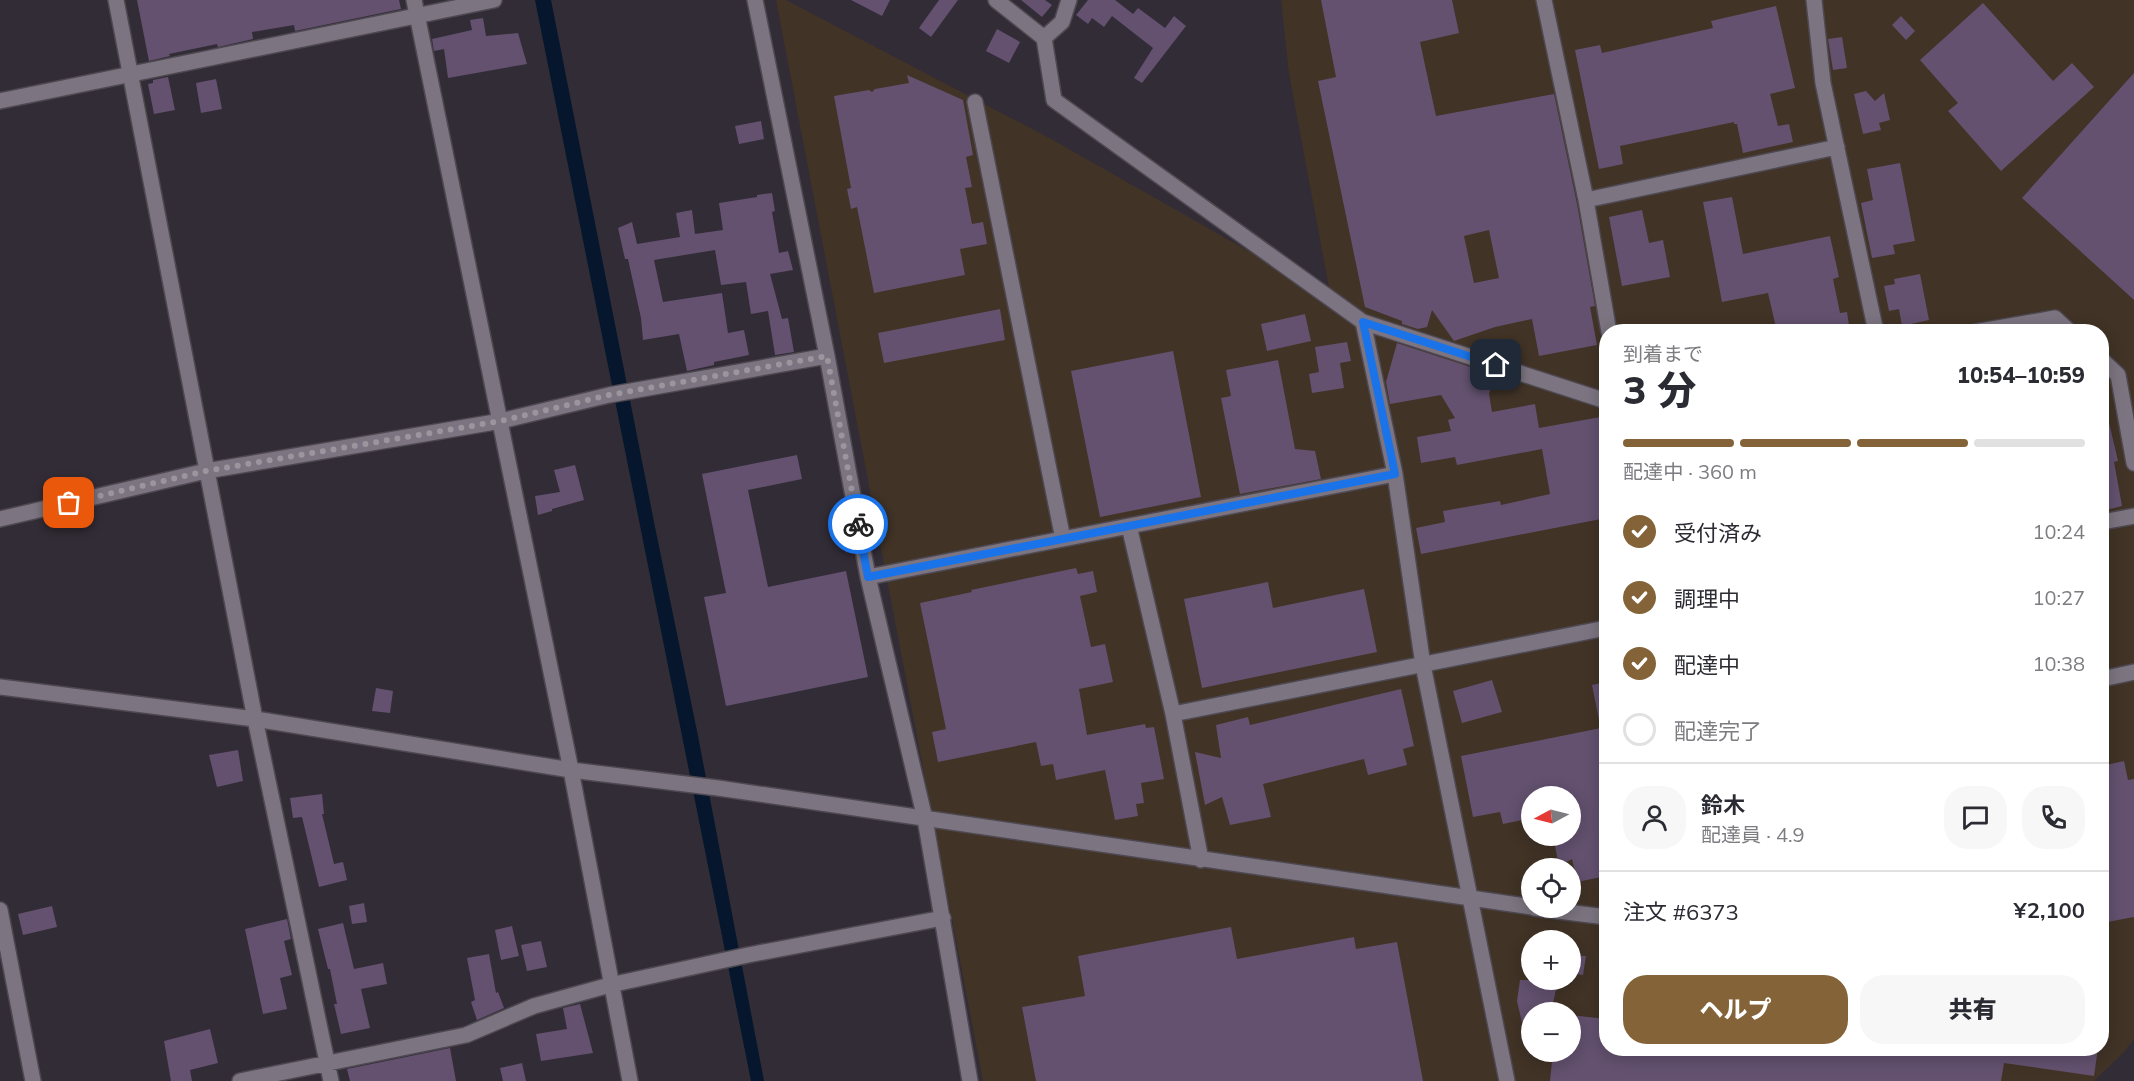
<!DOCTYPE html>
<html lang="ja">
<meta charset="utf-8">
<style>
body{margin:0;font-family:Mulish,"Noto Sans JP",sans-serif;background:#f7f7f7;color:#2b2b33;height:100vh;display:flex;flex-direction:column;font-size:22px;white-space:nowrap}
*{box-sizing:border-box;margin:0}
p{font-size:20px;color:#7c7c81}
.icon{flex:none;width:33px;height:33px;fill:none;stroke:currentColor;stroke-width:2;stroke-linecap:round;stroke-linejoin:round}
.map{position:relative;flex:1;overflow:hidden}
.details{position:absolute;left:1599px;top:324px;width:510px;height:732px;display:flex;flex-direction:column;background:#fff;border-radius:24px;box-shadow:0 3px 15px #0003}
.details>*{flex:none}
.needle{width:39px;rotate:263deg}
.buttons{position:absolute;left:1521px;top:786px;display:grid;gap:12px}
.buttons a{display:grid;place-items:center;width:60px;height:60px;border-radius:50%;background:#fff;box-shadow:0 3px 15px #0003;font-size:30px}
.pin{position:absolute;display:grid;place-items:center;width:51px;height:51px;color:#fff;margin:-26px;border-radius:12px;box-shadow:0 3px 9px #0006}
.courier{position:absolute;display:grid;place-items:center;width:60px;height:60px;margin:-30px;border:4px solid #1a73e8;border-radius:50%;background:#fff;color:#222;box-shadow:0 2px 8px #0007}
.overview em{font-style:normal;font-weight:800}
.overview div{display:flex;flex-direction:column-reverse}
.overview{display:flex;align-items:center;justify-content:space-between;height:102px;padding:0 24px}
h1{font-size:39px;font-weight:800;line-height:45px}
.bar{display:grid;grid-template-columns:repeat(4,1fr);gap:9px 6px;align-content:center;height:72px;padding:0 24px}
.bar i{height:8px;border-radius:4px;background:#e1e1e2}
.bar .on{background:#836337}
.bar p{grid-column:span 4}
.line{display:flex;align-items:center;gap:15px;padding:0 24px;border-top:2px solid #e1e1e2}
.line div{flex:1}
.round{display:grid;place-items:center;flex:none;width:63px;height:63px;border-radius:24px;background:#f7f7f7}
ol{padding:0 24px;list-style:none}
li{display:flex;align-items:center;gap:18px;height:66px}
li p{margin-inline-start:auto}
li .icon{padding:6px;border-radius:50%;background:#836337;color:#fff;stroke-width:4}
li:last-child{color:#7c7c81}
li i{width:33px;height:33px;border:3px solid #e1e1e2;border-radius:50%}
.action{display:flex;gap:12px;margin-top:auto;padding:12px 24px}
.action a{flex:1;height:69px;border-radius:24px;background:#836337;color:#fff;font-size:24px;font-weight:800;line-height:69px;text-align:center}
.action a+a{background:#f7f7f7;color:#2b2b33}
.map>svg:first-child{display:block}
</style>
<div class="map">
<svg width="2134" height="1081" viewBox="0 0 2134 1081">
<rect width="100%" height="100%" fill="#322c36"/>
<!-- industrial -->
<path fill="#413326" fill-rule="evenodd" d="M776 0H786L1053 140 1331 298 1289 74 1281 0H2134V1039L2125 1051 2094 1081H983ZM1606 332H2102V1048H1606ZM1532 796H1570V836H1532ZM1532 868H1570V908H1532ZM1532 940H1570V980H1532ZM1532 1012H1570V1052H1532Z"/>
<!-- water -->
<path fill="#05162d" d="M535 0H551L655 527 698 736 764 1081H751Z"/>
<!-- building -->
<path fill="#63516f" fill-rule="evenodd" d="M137 0H399L401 9 295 31 294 25 252 32 253 39 218 47 217 44 169 54 170 56 149 61Z
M851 0H890L882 16Z
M939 0H958L931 37 919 28Z
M1021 0H1045L1052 5 1042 17Z
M1088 0H1115L1133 14 1138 8 1165 28 1174 16 1186 26 1142 83 1134 78 1153 48 1112 16 1104 27 1092 18 1088 24 1076 15Z
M1321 0H1452L1459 33 1420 42 1436 116 1554 94 1577 204 1595 306 1590 307 1597 345 1539 356 1532 319 1495 327 1454 341 1432 310 1427 327 1418 329 1402 324V321L1365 307 1318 81 1336 77ZM1489 230 1499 278 1474 283 1464 236Z
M1983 3 2053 81 2072 63 2094 87 2001 171 1948 111 1958 103 1920 60Z
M1776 6 1795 88 1770 94 1778 126 1789 124 1793 142 1743 153 1737 124H1734V122L1620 146 1623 164 1599 169 1575 50 1600 45 1602 53 1713 28 1711 21Z
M1901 16 1915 31 1906 40 1892 25Z
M483 18 486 36 518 33 527 64 448 78 444 49 434 51 432 39 472 30 470 20Z
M997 29 1020 42 1009 63 986 51Z
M1842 37 1847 68 1833 70 1828 39Z
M2134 73V300L2022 198Z
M907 75 963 100 973 155 966 157 972 187 965 188 972 224 983 222 987 244 960 249 965 275 874 293 857 207 851 209 847 189 851 188 834 96 869 90 872 92 875 89 909 83Z
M168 77 175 110 154 114 148 84 153 83V80Z
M216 79 222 109 201 113 196 83Z
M1866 91 1875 101 1884 93 1890 120 1879 123 1881 130 1863 134 1854 94Z
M761 121 764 139 739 144 735 126Z
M1900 163 1915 241 1893 245 1895 254 1872 258 1861 203 1873 200 1867 169Z
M772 193 775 211 772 212 779 253 788 251 793 270 770 274 782 319 788 318 794 352 775 355 768 311 751 314 746 282 721 285 715 250 654 260 663 302 722 293 728 333 744 330 749 355 714 362V365L687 371 679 334 643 340 641 318 628 259H625L618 228 632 222 637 244 680 237 676 213 692 210 695 234 723 230 719 203 757 197V195Z
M1732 197 1743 254 1830 236 1839 277 1833 279 1840 313 1847 312 1850 332H1777L1768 293 1722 302 1703 202Z
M1642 210 1649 243 1663 240 1670 277 1622 286 1609 217Z
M1920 274 1929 320 1902 326 1899 309 1889 311 1884 286 1895 284 1894 279Z
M1000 309 1005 340 884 363 878 333Z
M1305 314 1311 341 1267 351 1261 324Z
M1347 342 1351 361 1340 363 1344 388 1312 393 1309 374 1319 372 1315 347Z
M1397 343 1495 375 1489 394 1492 412 1535 404 1539 428 1606 416V518L1421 554 1416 528 1445 522 1443 511 1500 501 1501 505 1550 494 1542 449 1457 465 1455 457 1421 463 1417 437 1451 431 1448 420 1455 418 1441 395 1390 404 1386 382Z
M1173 351 1201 497 1100 517 1071 371Z
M1278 360 1295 449 1315 451 1321 479 1240 494 1221 398 1231 396 1226 370Z
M2107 414 2118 461 2114 462 2122 506 2102 511V415Z
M797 455 802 479 748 490 768 587 846 571 868 677 726 706 704 597 726 593 702 474Z
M575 465 584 500 552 509V511L538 515 535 496 560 492 554 470Z
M1076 568 1078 574 1093 571 1097 592 1080 596 1091 647 1105 644 1113 682 1079 689 1087 735 1145 724 1146 728 1154 727 1164 779 1141 783 1144 803 1136 804 1138 816 1115 820 1105 770 1056 780 1053 764 1041 766 1036 742 938 762 932 732 946 729 920 603 972 592 971 590Z
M1268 582 1273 608 1364 589 1377 652 1202 688 1184 599Z
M1492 680 1502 712 1462 723 1453 691Z
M1606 682V725H1600L1592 685Z
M376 688 393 691 390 713 372 711Z
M1401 689 1414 746 1403 749 1407 765 1368 775 1364 759 1263 784 1271 817 1230 825 1222 797 1205 805 1195 752 1221 758 1216 725 1248 717 1250 725Z
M1606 727V876L1577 882 1572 859 1559 866 1553 836H1570V796H1532V818L1503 824 1500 812 1473 817 1461 756Z
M238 750 243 781 217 787 209 755Z
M2124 761 2128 780 2134 779V917L2102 923V766Z
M322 794 324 814H322L334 864 343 862 347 880 319 887 302 817 293 818 290 798Z
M364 903 367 922 352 924 349 906Z
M52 906 57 927 23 935 18 914Z
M287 919 291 939 284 941 292 975 280 978 287 1009 263 1014 245 929Z
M343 923 354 969 383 963 387 984 361 989 370 1028 341 1034 334 1004H337L330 969H328L318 929Z
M512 926 519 956 501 960 495 930Z
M1231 927 1237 959 1354 937 1356 949 1397 942 1423 1081H1036L1022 1007 1085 996 1078 956Z
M541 941 547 967 527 971 521 945Z
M489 954 496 993 498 992 504 1008 477 1020 471 1002 475 1000 467 958Z
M1570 955 1586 956 1583 975 1570 973Z
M1520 980H1558L1552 1008 1542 1006 1540 1012H1532V1039L1526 1040 1517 1001Z
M580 1004 593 1053 541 1061 536 1034 567 1029 563 1008Z
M1570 1015 1606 1019V1048H1992L2026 1054V1048H2098L2094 1076 2004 1063 2001 1081H1550L1553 1052H1570Z
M210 1029 218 1063 190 1070 192 1081H171L164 1041Z
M450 1048 456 1081H350L347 1069Z
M522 1063 526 1081H503L500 1068Z"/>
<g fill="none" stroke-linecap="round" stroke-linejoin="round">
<defs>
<path id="minor" d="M116 0 255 719 331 1081
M414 0 571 770 630 1081
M755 0 827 356 868 577 925 819 970 1081
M996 0 1044 38 1054 100 1363 322 1606 401
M1544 0 1586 200 1609 332
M1814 0 1823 83 1876 332
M1044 38 1062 22 1069 0
M0 101 494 0
M975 102 1063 539
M1586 200 1837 147
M1363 322 1395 474 1423 665 1507 1081
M1975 332 2055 318 2070 332
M2102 360 2118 375 2134 463
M0 519 206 471 501 421 609 395 827 356
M2102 522 2134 516
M1129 526 1173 714 1201 860
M868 577 1395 474
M2102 679 2134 672
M0 687 255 719 571 770 718 788 1532 907
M1173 714 1606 628
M1534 908 1606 917
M0 910 33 1081
M240 1081 466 1035 534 1006 610 985 748 955 943 918"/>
</defs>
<!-- minor casing -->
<use href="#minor" stroke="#4e4851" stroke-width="18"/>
<!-- minor -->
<use href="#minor" stroke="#7c7581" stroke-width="15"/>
</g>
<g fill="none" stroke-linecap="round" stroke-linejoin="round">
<!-- done -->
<path stroke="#9b969e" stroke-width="6" stroke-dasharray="0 10.8" d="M69 503 206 471 501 421 609 395 827 356 858 524"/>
<!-- route -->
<path stroke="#1a73e8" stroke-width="8" d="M858 524 868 577 1395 474 1363 322 1496 365"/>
</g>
</svg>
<div class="buttons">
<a><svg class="needle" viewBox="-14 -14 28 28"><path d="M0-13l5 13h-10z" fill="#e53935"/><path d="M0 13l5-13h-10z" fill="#7c7c81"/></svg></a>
<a><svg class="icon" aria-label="locate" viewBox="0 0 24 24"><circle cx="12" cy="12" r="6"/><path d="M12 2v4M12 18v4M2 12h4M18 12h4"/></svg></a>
<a>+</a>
<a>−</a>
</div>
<div class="pin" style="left:69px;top:503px;background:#ea580c"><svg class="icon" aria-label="bag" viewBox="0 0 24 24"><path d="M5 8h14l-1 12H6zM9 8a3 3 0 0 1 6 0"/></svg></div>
<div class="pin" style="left:1496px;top:365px;background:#1f2937"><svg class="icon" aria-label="home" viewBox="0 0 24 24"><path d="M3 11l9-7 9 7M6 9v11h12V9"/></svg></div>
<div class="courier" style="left:858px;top:524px"><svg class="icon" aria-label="bike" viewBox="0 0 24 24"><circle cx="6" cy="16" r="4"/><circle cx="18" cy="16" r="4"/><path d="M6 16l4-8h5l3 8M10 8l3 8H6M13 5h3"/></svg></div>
<section class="details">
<div class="overview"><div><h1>3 分</h1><p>到着まで</p></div><em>10:54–10:59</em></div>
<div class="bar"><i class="on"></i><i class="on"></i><i class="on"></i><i></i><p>配達中 · 360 m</p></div>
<ol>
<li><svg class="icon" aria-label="check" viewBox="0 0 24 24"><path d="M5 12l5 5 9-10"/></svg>受付済み<p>10:24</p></li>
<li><svg class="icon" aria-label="check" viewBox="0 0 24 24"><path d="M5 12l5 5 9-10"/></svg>調理中<p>10:27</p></li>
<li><svg class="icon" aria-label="check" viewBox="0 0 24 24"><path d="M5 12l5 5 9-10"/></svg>配達中<p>10:38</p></li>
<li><i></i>配達完了</li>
</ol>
<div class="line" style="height:108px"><a class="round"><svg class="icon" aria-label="person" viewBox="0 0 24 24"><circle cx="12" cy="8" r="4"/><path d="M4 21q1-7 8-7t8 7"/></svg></a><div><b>鈴木</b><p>配達員 · 4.9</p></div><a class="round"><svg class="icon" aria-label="chat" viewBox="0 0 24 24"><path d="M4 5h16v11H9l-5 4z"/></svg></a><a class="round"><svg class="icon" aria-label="phone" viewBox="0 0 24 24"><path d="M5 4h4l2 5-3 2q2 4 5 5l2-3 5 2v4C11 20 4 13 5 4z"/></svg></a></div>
<div class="line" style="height:78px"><div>注文 #6373</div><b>¥2,100</b></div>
<div class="action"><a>ヘルプ</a><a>共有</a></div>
</section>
</div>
